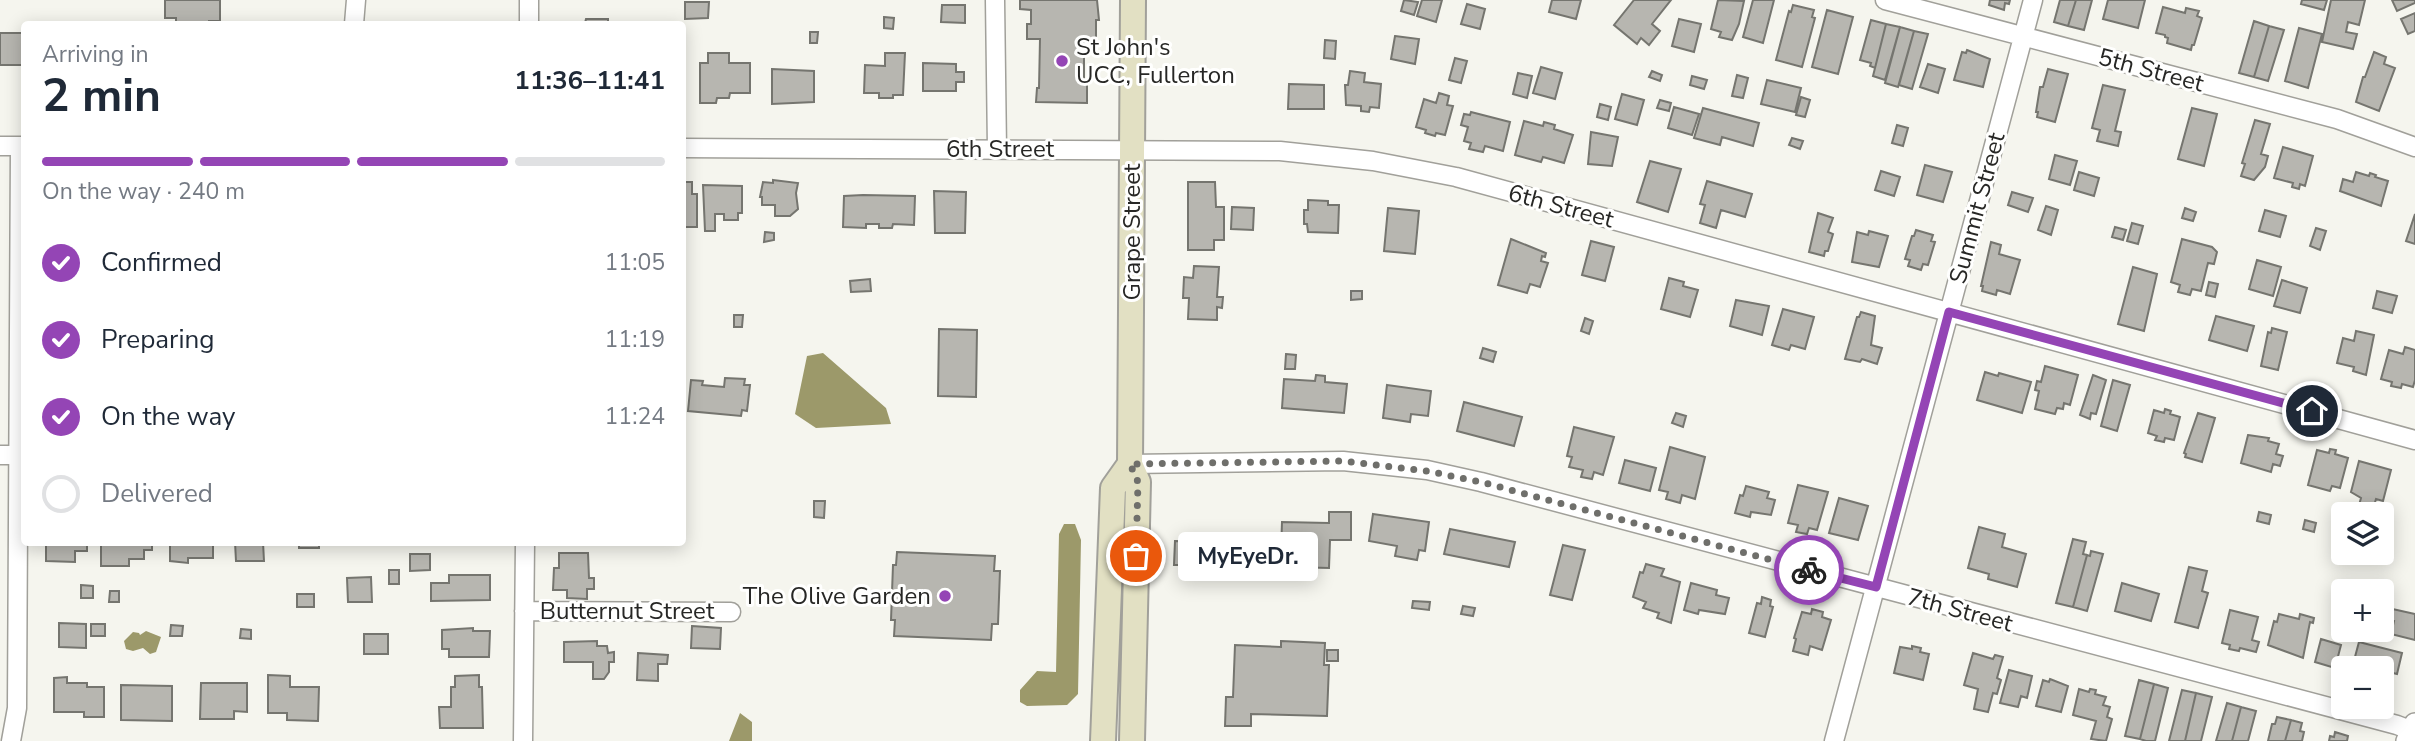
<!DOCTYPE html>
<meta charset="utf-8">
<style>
body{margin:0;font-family:"Nunito Sans",sans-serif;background:#f2f2f3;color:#1f2937;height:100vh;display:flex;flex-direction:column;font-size:26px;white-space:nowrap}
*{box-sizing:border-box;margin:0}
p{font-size:23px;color:#747a83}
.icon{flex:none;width:38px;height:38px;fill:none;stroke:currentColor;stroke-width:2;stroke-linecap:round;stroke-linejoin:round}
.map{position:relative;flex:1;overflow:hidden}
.panel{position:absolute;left:21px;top:21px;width:665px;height:525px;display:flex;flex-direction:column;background:#fff;border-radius:7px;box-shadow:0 4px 18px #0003}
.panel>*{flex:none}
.controls{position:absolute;left:2331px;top:502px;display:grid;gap:14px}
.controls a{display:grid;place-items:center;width:63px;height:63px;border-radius:7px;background:#fff;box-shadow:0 4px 18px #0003;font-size:35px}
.pin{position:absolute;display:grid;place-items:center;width:60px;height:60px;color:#fff;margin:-30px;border:4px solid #fff;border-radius:50%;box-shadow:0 2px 7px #0007}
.courier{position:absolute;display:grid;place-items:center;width:70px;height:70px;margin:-35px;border:5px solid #9445b5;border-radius:50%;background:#fff;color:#222;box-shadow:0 2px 9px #0007}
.bubble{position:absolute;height:49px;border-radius:7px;background:#fff;box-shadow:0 4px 18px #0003;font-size:23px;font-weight:700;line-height:49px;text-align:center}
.overview em{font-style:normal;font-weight:700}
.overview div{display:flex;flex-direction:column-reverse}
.overview{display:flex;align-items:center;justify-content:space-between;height:119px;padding:0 21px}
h1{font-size:46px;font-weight:700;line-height:52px}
.bar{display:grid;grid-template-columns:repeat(4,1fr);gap:10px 7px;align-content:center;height:84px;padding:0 21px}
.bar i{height:9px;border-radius:5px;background:#e0e1e3}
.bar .selected{background:#9445b5}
.bar p{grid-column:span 4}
ol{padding:0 21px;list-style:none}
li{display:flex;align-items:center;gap:21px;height:77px}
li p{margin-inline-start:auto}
li .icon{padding:7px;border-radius:50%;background:#9445b5;color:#fff;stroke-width:4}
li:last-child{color:#747a83}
li i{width:38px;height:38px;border:4px solid #e0e1e3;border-radius:50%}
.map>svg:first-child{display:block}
</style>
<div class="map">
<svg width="2415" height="741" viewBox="0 0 2415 741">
<rect width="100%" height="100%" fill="#f5f5ee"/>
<!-- water -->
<path fill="#9c996a" d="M823 353 886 408 891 424 816 428 795 414 807 356Z
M1064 524H1075L1081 540 1078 694 1067 705 1027 706 1020 702V690L1037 671 1056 672 1059 534Z
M146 631 161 637 156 652 150 654 143 648 133 651 126 649 124 641 133 632 139 633 140 635Z
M740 713 752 722V741H729Z"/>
<!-- building -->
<path fill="#b7b6b0" stroke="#75756f" stroke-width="2" d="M165 0H220V21H209V24H176V18H165Z
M1020 0H1097L1099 20H1096V39L1084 38V84H1087V103L1036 102 1037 88H1039L1040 39H1027V24H1031V10L1020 9Z
M1404 0 1418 2 1414 15 1401 11Z
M1422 0H1442L1436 22 1417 16Z
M1552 0H1581L1576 19 1549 12Z
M1634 0H1671L1652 24 1660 31 1649 45 1641 38 1637 44 1614 25Z
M1718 0 1744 1 1739 24 1732 40 1719 37 1721 32 1711 29Z
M1753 0H1774L1763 43 1743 37Z
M1990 0H2010L2009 4 2005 3 2004 10 1989 5Z
M2060 0H2076L2068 26 2054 22Z
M2076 0H2092L2084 30 2068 26Z
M2108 0H2145L2138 28 2103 19Z
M2302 0H2327L2324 10 2301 4Z
M2331 0H2365L2359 25 2348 22 2346 32 2357 34 2353 49 2322 42Z
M2392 0H2415V3L2397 11Z
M685 2H709L708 18 685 19Z
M1467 4 1485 9 1480 29 1461 24Z
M942 5H965V23L941 22Z
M1793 5 1814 10 1812 17 1815 18 1802 67 1776 60 1789 11 1791 12Z
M2163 7 2185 13 2186 8 2199 11 2197 16 2202 18 2194 45H2192L2191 50 2167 43 2168 38 2165 37V35L2156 33Z
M1827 10 1853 17 1838 74 1812 67Z
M2415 13V31L2408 34 2401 19Z
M884 17 894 18 893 29 884 28Z
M586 19H608V24H576L585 23Z
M1679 19 1701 24 1694 52 1672 46Z
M1871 20 1886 24 1875 68 1870 66 1871 63 1860 60Z
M2254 21 2269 26 2254 77 2239 73Z
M1886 24 1900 27 1885 80 1873 76Z
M2269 26 2284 30 2268 81 2254 77Z
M1900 27 1914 31 1898 87 1885 83Z
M2299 28 2322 34 2308 88 2285 81Z
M1914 31 1928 34 1912 89 1899 85Z
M810 32H818L817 43H810Z
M0 33H22V65H0Z
M1395 36 1419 39 1415 64 1391 59Z
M1325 40 1336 41 1335 59 1324 58Z
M1967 50 1990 59 1983 87 1954 80 1962 52 1966 53Z
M2374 52 2386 57 2384 64 2395 68 2379 111 2356 102 2363 77H2365Z
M708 53H729V63H750V93H730L729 98H717L716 103H700V63H708Z
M885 53H905L903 95H893V98H879V93H864L865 65 885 66Z
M1455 58 1467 61 1461 83 1449 80Z
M923 63 956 64V72H964V82H956V91H923Z
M1928 64 1945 69 1938 93 1920 87Z
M1541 67 1562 73 1555 99 1533 93Z
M772 69 814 71V102L772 104Z
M2048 69 2068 74 2055 122 2037 117 2038 112H2036L2040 87H2043Z
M1350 71 1365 73 1364 82 1381 84 1379 108 1370 107 1369 112 1361 111V106L1346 105 1345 85H1348Z
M1652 71 1662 75 1660 81 1649 77Z
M1518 73 1532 76 1527 98 1513 94Z
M1737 75 1748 78 1743 98 1732 96Z
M1692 76 1707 80 1704 89 1690 85Z
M1767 80 1801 88 1795 112 1761 104Z
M1289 84 1324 85V109H1288Z
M2103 85 2125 90 2115 131 2121 132 2118 146 2097 141 2100 130 2092 128Z
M1439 93 1449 96 1447 105 1453 106 1445 135 1436 133 1435 136 1425 133 1426 130 1416 127 1424 99 1436 103Z
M1622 94 1644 100 1637 125 1615 119Z
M1801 97 1810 100 1805 117 1796 115Z
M1660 100 1671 103 1669 111 1657 108Z
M1600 104 1611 107 1608 120 1597 117Z
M1674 107 1699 114 1692 135 1668 128Z
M1703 108 1759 123 1753 146 1722 137 1720 145 1694 138Z
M2192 108 2217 114 2204 166 2178 159Z
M1471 112 1510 122 1503 151 1485 146 1483 152 1469 149 1471 143 1464 141 1468 127 1461 125 1464 114 1470 115Z
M2255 120 2270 124 2261 154 2268 156 2265 167 2254 180 2241 176 2245 164 2242 163Z
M1524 121 1543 126 1544 122 1555 125 1554 129 1573 135 1564 163 1543 157 1541 162 1515 155Z
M1897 125 1908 128 1903 146 1892 143Z
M1591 132 1618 137 1612 166 1588 164Z
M1792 138 1803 141 1800 149 1789 145Z
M2283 147 2313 156 2305 186 2300 184 2299 189 2292 187 2293 183 2274 178Z
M2055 155 2077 161 2070 185 2049 179Z
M1650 161 1681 169 1668 212 1637 202Z
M1925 165 1952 172 1943 202 1917 195Z
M1881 171 1900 177 1894 196 1875 190Z
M2079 172 2099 178 2094 196 2074 190Z
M2356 172 2369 176 2370 173 2376 175 2375 177 2388 181 2381 206 2340 191 2343 179 2353 182Z
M773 180 798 183 796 193 798 209 790 216H775V205H762V197H760L763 182 773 183Z
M1707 181 1752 194 1745 217 1721 210 1716 228 1700 223 1705 205 1700 204Z
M682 182H692V194H697V227H684Z
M1188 182H1215L1216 207H1224V240H1214V250H1188Z
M703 185 742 186V213H738V220H724V214H715V231H705Z
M934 191 966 192 965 233H935Z
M2012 192 2033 198 2028 212 2008 205Z
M863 195 915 196 914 225 893 224 892 228H879V224H866V228L843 227 844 196Z
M1308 200 1328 201V205H1339L1338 233 1308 232 1307 224H1304V210H1308Z
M2046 206 2058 210 2051 235 2038 230Z
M1232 207 1254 208 1253 230 1231 229Z
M1388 208 1419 211 1415 254 1384 251Z
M2185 208 2196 212 2193 221 2182 218Z
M2265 210 2286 216 2280 237 2259 231Z
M1818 213 1833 218 1828 232 1833 234 1828 251H1825L1824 256 1809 252Z
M2415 214V244L2406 241Z
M2132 223 2143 226 2138 244 2127 241Z
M2115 227 2126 230 2123 240 2112 237Z
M2316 228 2326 231 2320 250 2310 246Z
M1916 230 1933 235 1931 241 1935 242 1928 265 1923 264 1921 270 1908 266 1910 260 1905 259 1912 236H1914Z
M1869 231 1888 236 1879 267 1852 262 1857 232 1868 235Z
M765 232 774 233V240L764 242Z
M1511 239 1546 253 1545 257 1542 256 1541 261 1548 263 1540 287 1530 284 1527 293 1498 285Z
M2182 239 2212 247 2217 252 2214 264 2208 263 2201 291 2192 289 2190 295 2178 292 2180 285 2171 282Z
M1591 241 1614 247 1605 281 1582 275Z
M1991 242 2001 245 1999 254 2020 260 2010 294 1997 290 1996 295 1982 291 1983 286H1981Z
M2257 260 2281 267 2273 296 2249 289Z
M1194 266 1219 267 1217 297H1223L1222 308 1217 307V320L1188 319 1189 298H1183L1184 277 1193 278Z
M2133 267 2157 274 2144 331 2118 324Z
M1669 278 1684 282 1683 286 1698 290 1690 317 1661 309Z
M870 279 871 291 851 292 850 281Z
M2282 280 2307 288 2300 313 2274 306Z
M2209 282 2218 284 2215 297 2206 295Z
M1351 291H1362V299L1351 300Z
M2377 291 2397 296 2392 313 2373 308Z
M1736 300 1769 306 1762 335 1730 326Z
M1783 309 1814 317 1805 349 1791 345 1789 350 1772 345Z
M1861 312 1875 316 1871 345 1882 348 1877 364 1862 359 1860 362 1845 359 1857 317H1859Z
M734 315H743L742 327H734Z
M2216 316 2254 326 2247 351 2209 340Z
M1585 318 1593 321 1589 334 1581 331Z
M2272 328 2287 332 2278 370 2261 366 2268 332 2271 333Z
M939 329 977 330 976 397 938 396Z
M2356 331 2374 335 2366 375 2353 371 2354 367 2337 363 2343 338 2354 341Z
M2405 347 2415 350V380L2413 387 2402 384 2401 388 2391 386 2392 382 2381 379 2389 350 2403 354Z
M1483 348 1496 352 1493 362 1480 358Z
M1286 354 1296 355 1295 369H1285Z
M2045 366 2078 375 2070 405 2064 403 2063 409 2057 408 2055 414 2035 409 2039 391 2035 390 2037 381 2041 382Z
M1985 372 1998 376 1999 373 2031 382 2022 413 1977 400Z
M1316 375 1325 376V382L1347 384 1344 413 1282 408 1284 379 1315 381Z
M2093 375 2106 380 2096 414 2091 413 2090 419 2080 415Z
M725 378 745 379 744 385H750L747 411 742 410 741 416 688 411 691 380 703 381 702 385 724 387Z
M2113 380 2130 385 2117 431 2101 426Z
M1387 385 1431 391 1428 416 1411 414 1410 422 1383 418Z
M1464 402 1522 417 1514 446 1457 431Z
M2165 409 2171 411 2170 414 2180 417 2174 440 2165 438 2164 442 2155 440 2157 436 2148 433 2154 410 2164 413Z
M1676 413 1686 416 1683 427 1672 423Z
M2198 413 2215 418 2202 462 2185 457 2186 454 2184 453Z
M1574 427 1614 437 1603 475 1594 472 1592 479 1581 477 1583 470 1569 467 1572 457 1567 456Z
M2248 435 2269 438 2268 441 2279 444 2276 454 2283 456 2280 466 2273 464 2271 472 2241 463Z
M1670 447 1705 457 1695 499 1682 495 1680 503 1666 499 1668 492 1659 490Z
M2330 449 2336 450 2335 454 2348 458 2340 488 2332 486 2330 491 2308 485 2317 450 2329 453Z
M1625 460 1656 468 1650 491 1619 483Z
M2359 461 2391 470 2383 501 2376 499 2373 509 2359 505 2361 498 2351 492Z
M1798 485 1828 492 1817 530 1809 528 1807 534 1796 532 1798 525 1788 523Z
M1746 486 1769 492 1767 498 1775 500 1771 515 1751 512 1750 517 1735 513 1740 495 1743 496Z
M1839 498 1868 506 1858 540 1829 533Z
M814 501H825L824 518 814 517Z
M1329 512H1351V540H1330L1329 568 1291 567V551H1281L1282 522 1329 523Z
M2259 512 2271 515 2269 524 2257 521Z
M1373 514 1429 522 1425 551 1419 550 1417 560 1395 556 1397 546 1369 541Z
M2305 520 2316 523 2314 532 2303 529Z
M1979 527 2005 534 2002 547 2026 554 2017 587 1988 579 1989 574 1968 568Z
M1450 529 1515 542 1509 567 1444 554Z
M2073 539 2086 542 2083 554 2087 555 2073 607 2056 603Z
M1175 541 1233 542 1232 567 1185 569V565H1174Z
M46 542H87V551H75V562L46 561Z
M101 542H152V550H144V559H129V566H101Z
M170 542H213V558H188V563L170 561Z
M235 542H263L264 561H236Z
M299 542H319V548H299Z
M1563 545 1585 550 1572 600 1550 595Z
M2091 551 2103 554 2087 611 2073 607 2087 555 2090 556Z
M897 552 995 556 994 571H1000L998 624H992L991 640 894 636 895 620H891L893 565H896Z
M559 553H588L589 578H594V589H587V599L567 598V590H553L554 568H559Z
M410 554H430V570L410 571Z
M1646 564 1664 569 1661 576 1680 582 1671 623 1657 618 1659 613 1643 608 1646 602 1633 597 1640 572 1643 573Z
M2189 567 2207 571 2202 591 2208 593 2198 628 2175 622Z
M389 570H399V584H389Z
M449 575H490V600L431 601V583H449Z
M371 577 372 602H348L347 578Z
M1691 583 1717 590 1716 595 1729 598 1725 614 1699 610 1698 614 1684 610Z
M2122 583 2159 594 2151 621 2115 611Z
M81 585 93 586V598H81Z
M110 591H119V602H109Z
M297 594H314V607H297Z
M1762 597 1771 600 1770 606 1773 607 1765 637 1749 633 1757 603 1761 604Z
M1413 601 1430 602 1429 610 1412 608Z
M1463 606 1475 608 1473 616 1461 614Z
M2388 608 2415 614V640L2391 634 2394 621 2385 619Z
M1812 609 1823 612 1822 617 1831 620 1822 650 1810 646 1808 655 1793 651 1796 639 1794 638 1802 612 1811 614Z
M2230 610 2258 617 2252 640 2259 642 2256 652 2240 648 2239 651 2229 649 2230 645 2222 643Z
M2279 614 2299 619 2300 614 2314 618 2313 623 2310 622 2303 658 2268 645 2274 621 2277 622Z
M59 623 86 624V648L59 647Z
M91 624H105V636H91Z
M171 625 183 626 182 636H170Z
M692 626 721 628 720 649 691 648Z
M473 628V631H490L489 657H449V649H442V630Z
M241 629 251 630V639L240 638Z
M364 634H388V654H364Z
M2321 639 2341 645 2335 668 2315 662Z
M597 641V646H607L608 653 614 652V662H609V672L604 679H593V662H564V642Z
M1281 641 1325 643 1324 665H1329L1327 716 1251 714V726H1225L1226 697H1233L1235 645 1281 647Z
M2359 642 2402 653 2397 674 2393 673 2389 690 2382 688V668H2352Z
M1912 646 1921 648 1920 652 1929 654 1923 680 1894 673 1900 647 1912 649Z
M1327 650H1338V661H1327Z
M638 653 668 655 667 664H658V681L637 680Z
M1973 653 1993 659 1995 655 2003 657 1997 678 2001 680 1997 694 1993 693 1988 712 1974 709 1978 689 1964 685Z
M2009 670 2032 676 2027 698 2021 696 2018 707 2000 703Z
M268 675 290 676V687H319L318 721 287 720V713H268Z
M479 675V687H482L483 728H440L439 707H451V687H455V676Z
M67 677V683H87V687H104V717H84V712H54V678Z
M2050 679 2068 686 2061 712 2036 706 2043 680 2049 682Z
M2139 680 2154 684 2140 739 2125 736Z
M201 683H247V712L234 711V719H200Z
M2154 684 2168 688 2155 741H2146L2140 739Z
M121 685 172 686V721L121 720Z
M2079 689 2089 692 2090 689 2096 690 2095 694 2106 697 2103 705 2110 707 2107 717 2112 719 2106 741 2091 739 2096 721 2073 715Z
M2182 690 2196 693 2185 741H2169Z
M2196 693 2212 697 2201 741H2185Z
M2227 703 2241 707 2232 741H2216Z
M2241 707 2256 711 2248 741H2232Z
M2277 717 2291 720 2285 741H2268L2272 724H2275Z
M2291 720 2302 723 2300 731 2304 732 2302 741H2285Z
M2335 732 2348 736 2347 741H2329L2330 736 2334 737Z"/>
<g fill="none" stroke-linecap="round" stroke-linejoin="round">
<defs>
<path id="minor" d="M995 0 997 149
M1885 0 2337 119 2415 147
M354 24 356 0
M529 24V0
M0 146H24
M682 148 1280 151 1373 161 1456 177 2415 440
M0 455H24
M1130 464 1343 461 1427 470 1481 482 2397 725 2415 732
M524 611 731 612
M11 741 17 708 20 146
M523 741 525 542
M1834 741 2033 0"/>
<path id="tertiary" d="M2407 741 2415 724"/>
<path id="secondary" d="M1103 741 1113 488 1130 464
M1132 741 1138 482 1130 464 1133 0"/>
</defs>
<!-- minor casing -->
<use href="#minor" stroke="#a1a09a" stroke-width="21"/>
<!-- tertiary casing -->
<use href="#tertiary" stroke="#a1a09a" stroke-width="24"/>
<!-- secondary casing -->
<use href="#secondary" stroke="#a1a09a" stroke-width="28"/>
<!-- minor -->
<use href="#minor" stroke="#fff" stroke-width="18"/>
<!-- tertiary -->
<use href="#tertiary" stroke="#fff" stroke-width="21"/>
<!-- secondary -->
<use href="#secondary" stroke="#e2e0c3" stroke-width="24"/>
</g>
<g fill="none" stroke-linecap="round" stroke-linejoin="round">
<!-- done -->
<path stroke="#6f6f6b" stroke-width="7" stroke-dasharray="0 12.6" d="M1136 556 1138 482 1130 464 1343 461 1427 471 1481 482 1809 570"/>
<!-- route -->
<path stroke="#9445b5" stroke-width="9" d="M1809 570 1876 587 1949 312 2312 411"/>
</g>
<!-- markers -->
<g fill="#9445b5" stroke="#fffffe" stroke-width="2.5">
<circle cx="1062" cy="61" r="7"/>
<circle cx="945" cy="596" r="7"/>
</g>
<g text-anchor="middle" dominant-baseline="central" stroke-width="6" stroke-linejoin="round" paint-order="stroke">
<!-- poi labels -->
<g font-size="24" fill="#272725" stroke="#fffffe" text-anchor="start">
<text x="1076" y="47">St John's<tspan x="1076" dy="28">UCC, Fullerton</tspan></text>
<text x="931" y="596" text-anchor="end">The Olive Garden</text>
</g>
<!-- street labels -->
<g font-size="24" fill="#272725" stroke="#fffffe">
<text transform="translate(2151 70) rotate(15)">5th Street</text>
<text x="1000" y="149">6th Street</text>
<text transform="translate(1561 206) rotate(15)">6th Street</text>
<text transform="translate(1977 208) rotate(-75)">Summit Street</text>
<text transform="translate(1132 232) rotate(-90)">Grape Street</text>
<text transform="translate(1960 610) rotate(15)">7th Street</text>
<text x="627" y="611">Butternut Street</text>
</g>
</g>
</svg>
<div class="controls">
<a><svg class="icon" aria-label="layers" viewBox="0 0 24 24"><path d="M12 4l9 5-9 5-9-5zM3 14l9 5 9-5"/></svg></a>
<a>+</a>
<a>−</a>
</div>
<div class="pin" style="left:1136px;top:556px;background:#ea580c"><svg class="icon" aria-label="bag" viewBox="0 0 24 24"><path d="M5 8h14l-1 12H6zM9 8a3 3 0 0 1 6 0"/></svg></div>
<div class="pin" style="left:2312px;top:411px;background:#1f2937"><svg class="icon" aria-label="home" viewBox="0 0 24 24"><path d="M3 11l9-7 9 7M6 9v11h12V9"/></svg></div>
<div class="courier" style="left:1809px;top:570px"><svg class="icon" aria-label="bike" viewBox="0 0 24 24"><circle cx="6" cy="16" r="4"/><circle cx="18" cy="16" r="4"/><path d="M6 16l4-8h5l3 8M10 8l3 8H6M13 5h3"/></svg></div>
<div class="bubble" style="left:1178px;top:532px;width:140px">MyEyeDr.</div>
<section class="panel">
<div class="overview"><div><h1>2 min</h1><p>Arriving in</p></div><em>11:36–11:41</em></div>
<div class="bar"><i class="selected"></i><i class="selected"></i><i class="selected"></i><i></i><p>On the way · 240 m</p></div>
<ol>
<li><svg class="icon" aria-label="check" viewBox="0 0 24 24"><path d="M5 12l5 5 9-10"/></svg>Confirmed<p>11:05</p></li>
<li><svg class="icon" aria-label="check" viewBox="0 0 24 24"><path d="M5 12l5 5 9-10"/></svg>Preparing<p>11:19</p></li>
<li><svg class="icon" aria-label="check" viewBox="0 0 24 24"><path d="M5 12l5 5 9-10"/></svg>On the way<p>11:24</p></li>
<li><i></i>Delivered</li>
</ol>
</section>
</div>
